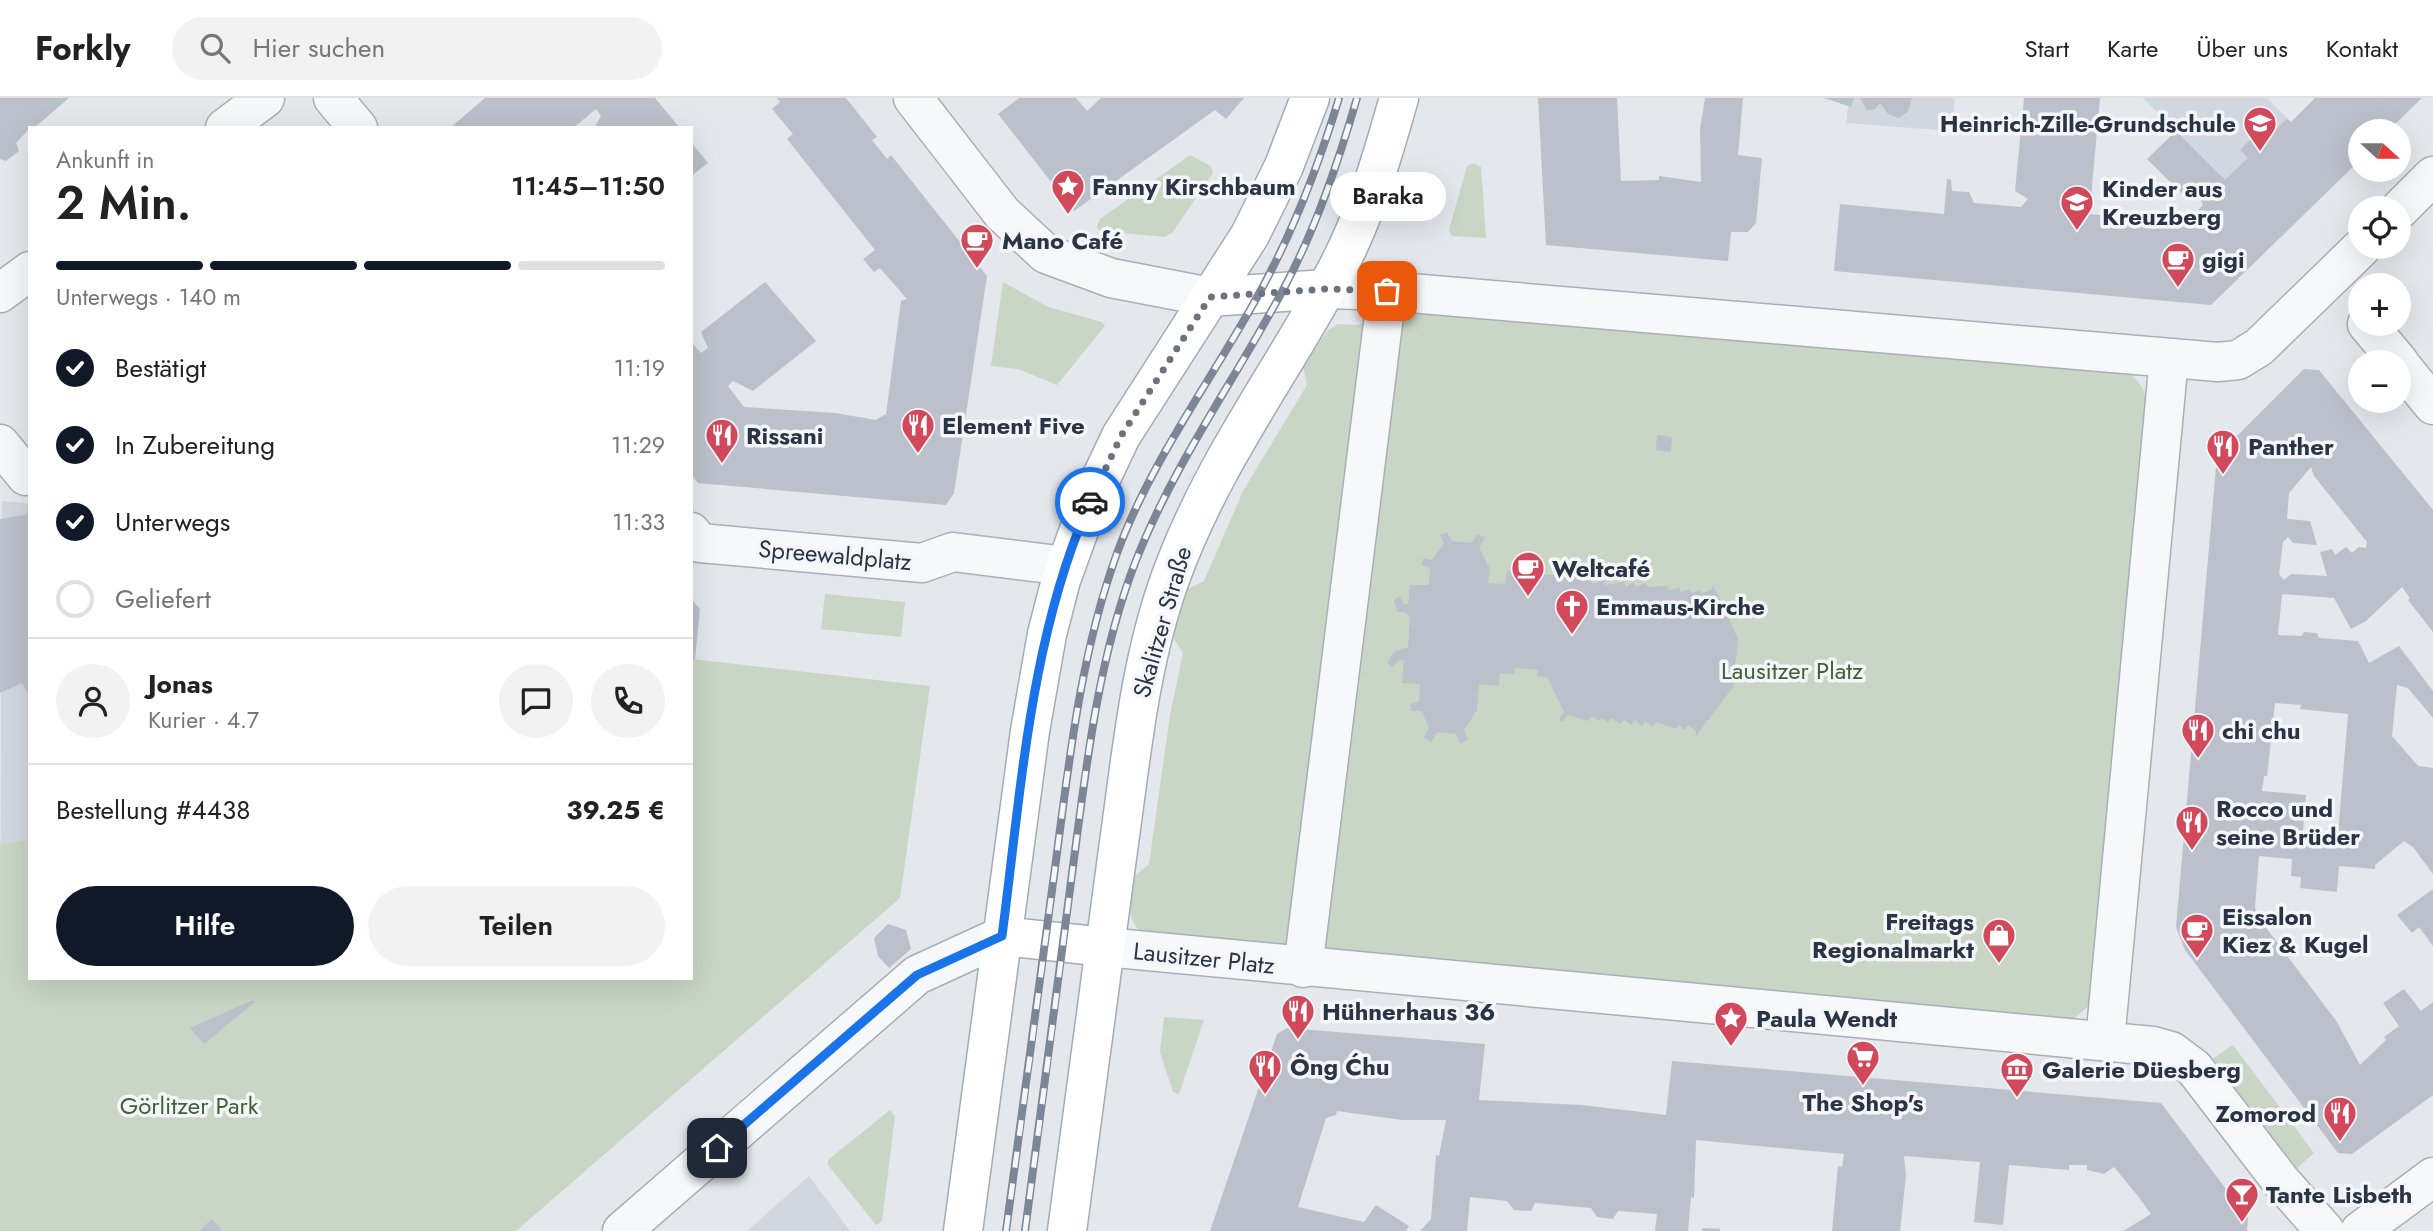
<!DOCTYPE html>
<html lang="de">
<meta charset="utf-8">
<style>
body{margin:0;font-family:Jost,sans-serif;background:#f2f2f2;color:#222;height:100vh;display:flex;flex-direction:column;font-size:26px;white-space:nowrap}
*{box-sizing:border-box;margin:0}
p{font-size:23px;color:#767676}
.icon{flex:none;width:38px;height:38px;fill:none;stroke:currentColor;stroke-width:2;stroke-linecap:round;stroke-linejoin:round}
.map{position:relative;flex:1;overflow:hidden}
.sheet{position:absolute;left:28px;top:28px;width:665px;height:854px;display:flex;flex-direction:column;background:#fff;border-radius:0px;box-shadow:0 7px 28px #0002}
.sheet>*{flex:none}
.needle{width:46px;rotate:111deg}
.buttons{position:absolute;left:2348px;top:21px;display:grid;gap:14px}
.buttons a{display:grid;place-items:center;width:63px;height:63px;border-radius:50%;background:#fff;box-shadow:0 7px 28px #0002;font-size:35px}
.pin{position:absolute;display:grid;place-items:center;width:60px;height:60px;color:#fff;margin:-30px;border-radius:14px;box-shadow:0 4px 10px #0006}
.courier{position:absolute;display:grid;place-items:center;width:70px;height:70px;margin:-35px;border:5px solid #1a73e8;border-radius:50%;background:#fff;color:#222;box-shadow:0 2px 9px #0007}
.bubble{position:absolute;height:49px;border-radius:24px;background:#fff;box-shadow:0 7px 28px #0002;font-size:23px;font-weight:600;line-height:49px;text-align:center}
.headline em{font-style:normal;font-weight:600}
.headline div{display:flex;flex-direction:column-reverse}
.headline{display:flex;align-items:center;justify-content:space-between;height:119px;padding:0 28px}
h1{font-size:46px;font-weight:600;line-height:52px}
.bar{display:grid;grid-template-columns:repeat(4,1fr);gap:10px 7px;align-content:center;height:84px;padding:0 28px}
.bar i{height:9px;border-radius:5px;background:#e0e0e0}
.bar .on{background:#111827}
.bar p{grid-column:span 4}
.line{display:flex;align-items:center;gap:18px;padding:0 28px;border-top:2px solid #e0e0e0}
.line div{flex:1}
.round{display:grid;place-items:center;flex:none;width:74px;height:74px;border-radius:37px;background:#f2f2f2}
ol{padding:0 28px;list-style:none}
li{display:flex;align-items:center;gap:21px;height:77px}
li p{margin-inline-start:auto}
li .icon{padding:7px;border-radius:50%;background:#111827;color:#fff;stroke-width:4}
li:last-child{color:#767676}
li i{width:38px;height:38px;border:4px solid #e0e0e0;border-radius:50%}
.action{display:flex;gap:14px;margin-top:auto;padding:14px 28px}
.action a{flex:1;height:80px;border-radius:42px;background:#111827;color:#fff;font-size:28px;font-weight:600;line-height:80px;text-align:center}
.action a+a{background:#f2f2f2;color:#222}
header{display:flex;align-items:center;gap:42px;box-sizing:border-box;height:98px;padding:0 35px;background:#fff;border-bottom:2px solid #e0e0e0}
header strong{font-size:33px}
nav{display:flex;gap:38px;margin-inline-start:auto;font-size:24px}
.search{width:490px;height:63px;background:#f2f2f2;display:flex;align-items:center;gap:18px;box-sizing:border-box;padding:0 24px;border-radius:38px;color:#767676;font-size:26px}
.map>svg:first-child{display:block}
</style>
<header>
<strong>Forkly</strong>
<div class="search"><svg class="icon" aria-label="search" viewBox="0 0 24 24"><circle cx="10" cy="10" r="6"/><path d="M15 15l6 6"/></svg>Hier suchen</div>
<nav><a>Start</a><a>Karte</a><a>Über uns</a><a>Kontakt</a></nav>
</header>
<div class="map">
<svg width="2433" height="1133" viewBox="0 0 2433 1133">
<rect width="100%" height="100%" fill="#e4e7ec"/>
<!-- built -->
<path fill="#d2d6de" d="M1849 0H1955L1952 33 1846 25Z
M2143 0H2267L2344 77 2281 139Z
M2 403 30 406V843L0 848Z
M809 1078 850 1133H747Z"/>
<!-- green -->
<path fill="#c9d6c5" d="M1190 57 1211 68 1213 75 1172 135 1165 139 1100 133 1097 129 1100 121Z
M1474 65 1481 69 1486 140 1452 138 1449 132 1467 68Z
M1003 184 1048 209 1102 224 1105 228 1057 287 1018 271 991 268Z
M1405 212 2119 270C2159 289 2148 323 2140 360L2092 905 2071 923 1144 837C1124 821 1130 802 1134 779L1149 766 1170 617 1183 555 1172 538 1186 492 1204 483 1243 393 1307 287 1303 268 1328 232 1338 226 1357 227Z
M825 496 905 504 901 539 821 531Z
M691 561 930 588 900 800 516 1133H0V746L30 742V880H691Z
M1164 919 1204 922 1179 996 1173 994 1160 954Z
M2233 947 2314 1055 2296 1071 2211 962Z
M890 1012 895 1018 882 1123 876 1127 828 1067V1062Z"/>
<!-- building -->
<path fill="#bbc0ca" fill-rule="evenodd" d="M0 0H69L34 30H30L16 45 19 53 6 63 0 61Z
M485 0H655L680 30H594L601 18 596 11 573 30H450Z
M777 0H846L877 39 872 42 887 61 891 57 987 178 954 395 946 407 698 385 691 376V244L701 255 708 250 701 234 765 184 816 243 753 293 733 283 728 288 744 309 835 315 876 322 886 316 901 203 907 201 880 170 874 174 863 161 875 152 787 41 793 36 772 11 780 4Z
M1019 0H1076L1087 13 1101 0H1244L1226 21 1215 12 1074 113 998 16Z
M1538 0H1617L1621 83 1659 82V78L1701 84 1700 31 1705 0H1743L1738 57 1762 60 1756 125 1748 134H1731L1728 163 1546 147Z
M1824 0H1854L1851 9Z
M1860 0H1912L1908 14 1898 20 1888 16 1880 5 1875 11 1867 12Z
M2024 0H2100L2091 99 2078 104 2077 115 2173 124 2185 118 2190 120 2203 107 2200 100 2187 101 2147 61 2176 33 2225 82 2248 60 2240 52 2264 28 2271 36 2287 21 2291 24 2315 0H2422L2388 33H2361V61L2211 207 1834 173 1840 106 1944 116 1947 81 1951 82 1952 93 1969 94 1974 105 2021 109 2028 101 2015 93Z
M691 44 708 65 691 78Z
M2304 271 2319 272 2433 412V534L2408 502 2410 500 2402 489 2366 523 2351 531 2334 500 2282 496 2278 537 2302 538 2304 534 2317 535 2319 540 2358 543 2369 565 2399 548 2433 593V620L2408 590 2397 587 2392 638 2418 668 2433 670V776L2413 749 2404 743 2375 767V771L2339 768 2337 794 2300 790 2301 779 2291 778 2292 761 2259 758 2255 809 2258 819 2337 924 2360 967 2386 942 2384 939 2399 928 2383 905 2404 891 2421 913 2433 904V997L2352 1056 2338 1055 2185 852 2176 829 2216 369 2223 352ZM2311 369 2314 378 2367 444 2366 450 2359 449 2352 455 2346 449 2335 457 2332 451 2320 454 2327 478 2291 476 2284 482 2279 476 2283 444 2288 439 2293 445 2317 447 2310 423 2287 421 2289 395ZM2275 605 2301 607 2300 611 2348 616 2338 736 2303 733 2306 697 2262 693 2264 678H2267Z
M1657 337 1672 339 1671 354 1656 352Z
M30 416V599L22 585 0 595V421Z
M1447 434 1452 443 1471 445 1478 436 1485 440 1479 449 1490 471 1488 485 1505 486 1507 473 1575 479 1574 475 1579 474 1582 484 1591 481 1593 486 1603 482 1605 487 1624 484 1626 489 1633 484 1636 489 1645 485 1648 489 1667 488 1670 493 1679 489 1681 494 1689 491 1693 495 1700 492 1702 496 1712 491 1713 486 1738 541 1733 589 1696 638V633L1688 627 1685 632 1679 627 1676 631 1656 624 1653 629 1645 623 1642 628 1635 622 1631 627 1624 622 1620 626 1612 620 1608 624 1602 620 1599 623 1592 618 1588 623 1568 617 1563 624 1559 621 1564 614 1547 579 1537 578 1538 572 1515 570V576L1500 575 1499 588 1479 586 1477 612 1464 632 1468 641 1460 646 1456 636 1437 634 1431 644 1424 639 1429 630 1422 613H1411L1410 606 1419 604 1420 586 1402 585 1404 563 1399 562 1392 570 1387 565 1394 554 1408 549 1410 519 1405 514H1397L1394 502 1400 498 1404 506H1408L1410 487H1429L1430 470 1421 467 1424 460 1432 462 1444 445 1440 437Z
M691 501 700 511 695 562 691 561Z
M2433 791V848L2419 829 2412 835 2397 817Z
M888 826 906 832 911 851 889 870 878 858 874 840Z
M253 902 255 904 204 946 190 930Z
M1287 930 1485 946 1479 1002 1582 1007 1666 1017 1672 963 2161 1005 2248 1120 2247 1133H2123L2151 1116 2137 1097 2114 1069 2104 1076 2087 1072V1067H2069V1072L2009 1067 2003 1127 1974 1124 1980 1064 1904 1058 1906 1078 1900 1133H1832L1838 1068 1842 1069 1844 1056 1696 1042 1694 1100 1691 1099 1688 1133H1655L1657 1116 1618 1113 1613 1121 1597 1119 1591 1110 1535 1105 1531 1113 1514 1112 1507 1103 1470 1099 1467 1133H1420L1431 1121 1436 1057 1439 1058 1446 1022H1402L1337 1013 1336 1017 1326 1020 1298 1109 1364 1124 1376 1107 1409 1128 1406 1133H1210L1277 936Z
M212 1121 222 1133H199Z
M1703 1130 1720 1131V1133H1702Z"/>
<g fill="none" stroke-linecap="round" stroke-linejoin="round">
<defs>
<path id="minor" d="M333 0 358 30
M913 0 1002 115 1046 156 1111 180 1210 199
M225 30 265 0
M2399 112 2433 78
M1326 191 1387 193 2218 264 2238 262 2259 249 2362 149
M0 195 30 173
M2367 226 2399 264
M2399 265 2433 307
M0 346 26 378
M691 434 700 445 922 465 953 454 1066 468
M1105 849 2153 948 2171 953 2194 970 2280 1082 2325 1133
M1303 870 1387 193
M2105 943 2169 260
M622 1133 917 877 1002 838
M2360 1133 2433 1079"/>
<path id="major" d="M1210 199 1326 191
M1002 838 1105 849
M963 1133 1030 633 1047 536 1061 482 1087 410 1121 338 1250 137 1284 68 1310 0
M1067 1133C1084 1006 1101 879 1118 752 1131 661 1139 567 1170 481 1211 367 1279 279 1335 175 1365 119 1382 60 1399 0"/>
</defs>
<!-- minor casing -->
<use href="#minor" stroke="#a9aeb7" stroke-width="41"/>
<!-- major casing -->
<use href="#major" stroke="#a3abb8" stroke-width="41"/>
<!-- minor -->
<use href="#minor" stroke="#f7f8fa" stroke-width="38"/>
<!-- major -->
<use href="#major" stroke="#fff" stroke-width="38"/>
<defs>
<path id="rail" d="M1006 1133C1023 1012 1039 891 1055 770 1069 664 1080 559 1116 458 1148 369 1205 291 1251 210 1289 144 1317 73 1339 0
M1025 1133C1041 1014 1057 895 1072 776 1086 671 1097 564 1135 465 1173 367 1235 282 1284 190 1316 130 1338 65 1357 0"/>
</defs>
<!-- rail casing -->
<use href="#rail" stroke="#7d8696" stroke-width="8"/>
<!-- rail -->
<use href="#rail" stroke="#f4f6f9" stroke-width="5" stroke-dasharray="16" stroke-linecap="butt"/>
</g>
<g fill="none" stroke-linecap="round" stroke-linejoin="round">
<!-- done -->
<path stroke="#6c737f" stroke-width="7" stroke-dasharray="0 12.6" d="M1090 404 1121 338 1210 199 1326 191 1387 193"/>
<!-- route -->
<path stroke="#1a73e8" stroke-width="9" d="M717 1050 917 877 1002 838C1021 694 1030 539 1090 404"/>
</g>
<!-- icons -->
<defs>
<symbol id="school-pin" viewBox="-11 -11 22 30"><path d="M0 17L-7.5 6A9.5 9.5 0 1 1 7.5 6Z" fill="#d1495b" stroke="#f4f6f9"/><path d="M0-5L7-2L0 1L-7-2ZM-4 1L0 2.5L4 1V4Q0 6-4 4Z" fill="#fff"/></symbol>
<symbol id="sight-pin" viewBox="-11 -11 22 30"><path d="M0 17L-7.5 6A9.5 9.5 0 1 1 7.5 6Z" fill="#d1495b" stroke="#f4f6f9"/><path d="M0-6L1.8-2.2L6-1.7L2.9 1.2L3.7 5.4L0 3.3L-3.7 5.4L-2.9 1.2L-6-1.7L-1.8-2.2Z" fill="#fff"/></symbol>
<symbol id="cafe-pin" viewBox="-11 -11 22 30"><path d="M0 17L-7.5 6A9.5 9.5 0 1 1 7.5 6Z" fill="#d1495b" stroke="#f4f6f9"/><path d="M-5.5-4.5H6V0H3Q3 3.5 0 3.5H-2.5Q-5.5 3.5-5.5 0ZM3-3.2v2h1.7v-2ZM-6 4.5H4V6H-6Z" fill="#fff"/></symbol>
<symbol id="restaurant-pin" viewBox="-11 -11 22 30"><path d="M0 17L-7.5 6A9.5 9.5 0 1 1 7.5 6Z" fill="#d1495b" stroke="#f4f6f9"/><path d="M-5-6h1v4h1v-4h1v4h1v-4h1v5L-1.5 .5V6h-2V.5L-5-1ZM5-6V6H3V1.5H1.5Q1.5-4 5-6Z" fill="#fff"/></symbol>
<symbol id="church-pin" viewBox="-11 -11 22 30"><path d="M0 17L-7.5 6A9.5 9.5 0 1 1 7.5 6Z" fill="#d1495b" stroke="#f4f6f9"/><path d="M-1.2-6h2.4v3.5h3.3v2.4h-3.3V6h-2.4V-.1h-3.3v-2.4h3.3Z" fill="#fff"/></symbol>
<symbol id="shop-pin" viewBox="-11 -11 22 30"><path d="M0 17L-7.5 6A9.5 9.5 0 1 1 7.5 6Z" fill="#d1495b" stroke="#f4f6f9"/><path d="M-5-2.5h2.3a2.7 3.5 0 0 1 5.4 0H5L5.5 6h-11ZM-1.5-2.5h3a1.5 2.3 0 0 0-3 0Z" fill="#fff"/></symbol>
<symbol id="supermarket-pin" viewBox="-11 -11 22 30"><path d="M0 17L-7.5 6A9.5 9.5 0 1 1 7.5 6Z" fill="#d1495b" stroke="#f4f6f9"/><path d="M-6-5.5h2.5l.6 2H6L4.5 2H-2.5L-4.4-4H-6ZM-1.5 3.2a1.3 1.3 0 1 0 .1 0ZM3 3.2a1.3 1.3 0 1 0 .1 0Z" fill="#fff"/></symbol>
<symbol id="museum-pin" viewBox="-11 -11 22 30"><path d="M0 17L-7.5 6A9.5 9.5 0 1 1 7.5 6Z" fill="#d1495b" stroke="#f4f6f9"/><path d="M0-6L6-3V-2H-6V-3ZM-5-1h2V3h-2ZM-1-1h2V3h-2ZM3-1h2V3H3ZM-6 4H6V6H-6Z" fill="#fff"/></symbol>
<symbol id="bar-pin" viewBox="-11 -11 22 30"><path d="M0 17L-7.5 6A9.5 9.5 0 1 1 7.5 6Z" fill="#d1495b" stroke="#f4f6f9"/><path d="M-6-5H6L.8 .8V4.5H3.5V6h-7V4.5H-.8V.8Z" fill="#fff"/></symbol>
</defs>
<g fill-rule="evenodd">
<use href="#school-pin" x="2241" y="6" width="38" height="52"/>
<use href="#sight-pin" x="1049" y="69" width="38" height="52"/>
<use href="#school-pin" x="2058" y="85" width="38" height="52"/>
<use href="#cafe-pin" x="958" y="123" width="38" height="52"/>
<use href="#cafe-pin" x="2159" y="142" width="38" height="52"/>
<use href="#restaurant-pin" x="899" y="308" width="38" height="52"/>
<use href="#restaurant-pin" x="703" y="318" width="38" height="52"/>
<use href="#restaurant-pin" x="2204" y="329" width="38" height="52"/>
<use href="#cafe-pin" x="1509" y="451" width="38" height="52"/>
<use href="#church-pin" x="1553" y="489" width="38" height="52"/>
<use href="#restaurant-pin" x="2179" y="613" width="38" height="52"/>
<use href="#restaurant-pin" x="2173" y="705" width="38" height="52"/>
<use href="#cafe-pin" x="2178" y="813" width="38" height="52"/>
<use href="#shop-pin" x="1980" y="818" width="38" height="52"/>
<use href="#restaurant-pin" x="1279" y="894" width="38" height="52"/>
<use href="#sight-pin" x="1712" y="901" width="38" height="52"/>
<use href="#supermarket-pin" x="1844" y="940" width="38" height="52"/>
<use href="#restaurant-pin" x="1246" y="949" width="38" height="52"/>
<use href="#museum-pin" x="1998" y="952" width="38" height="52"/>
<use href="#restaurant-pin" x="2321" y="996" width="38" height="52"/>
<use href="#bar-pin" x="2223" y="1077" width="38" height="52"/>
</g>
<g text-anchor="middle" dominant-baseline="central" stroke-width="7" stroke-linejoin="round" paint-order="stroke">
<!-- poi labels -->
<g font-size="24" font-weight="bold" fill="#2b3445" stroke="#f4f6f9" text-anchor="start">
<text x="2236" y="25" text-anchor="end">Heinrich-Zille-Grundschule</text>
<text x="1092" y="88">Fanny Kirschbaum</text>
<text x="2102" y="90">Kinder aus<tspan x="2102" dy="28">Kreuzberg</tspan></text>
<text x="1002" y="142">Mano Café</text>
<text x="2202" y="161">gigi</text>
<text x="942" y="327">Element Five</text>
<text x="746" y="337">Rissani</text>
<text x="2248" y="348">Panther</text>
<text x="1552" y="470">Weltcafé</text>
<text x="1596" y="508">Emmaus-Kirche</text>
<text x="2222" y="632">chi chu</text>
<text x="2216" y="710">Rocco und<tspan x="2216" dy="28">seine Brüder</tspan></text>
<text x="2222" y="818">Eissalon<tspan x="2222" dy="28">Kiez &amp; Kugel</tspan></text>
<text x="1974" y="823" text-anchor="end">Freitags<tspan x="1974" dy="28">Regionalmarkt</tspan></text>
<text x="1322" y="913">Hühnerhaus 36</text>
<text x="1756" y="920">Paula Wendt</text>
<text x="1290" y="968">Ông Ćhu</text>
<text x="2042" y="971">Galerie Düesberg</text>
<text x="1863" y="1004" text-anchor="middle">The Shop's</text>
<text x="2316" y="1015" text-anchor="end">Zomorod</text>
<text x="2266" y="1096">Tante Lisbeth</text>
</g>
<!-- street labels -->
<g font-size="24" fill="#2b3445" stroke="#f4f6f9">
<text transform="translate(835 457) rotate(5)">Spreewaldplatz</text>
<text transform="translate(1162 524) rotate(-74)">Skalitzer Straße</text>
<text transform="translate(1204 860) rotate(6)">Lausitzer Platz</text>
</g>
<!-- park labels -->
<g font-size="24" fill="#3f6138" stroke="#f4f6f9">
<text x="1792" y="572">Lausitzer Platz</text>
<text x="189" y="1007">Görlitzer Park</text>
</g>
</g>
</svg>
<div class="buttons">
<a><svg class="needle" viewBox="-14 -14 28 28"><path d="M0-13l5 13h-10z" fill="#e53935"/><path d="M0 13l5-13h-10z" fill="#767676"/></svg></a>
<a><svg class="icon" aria-label="locate" viewBox="0 0 24 24"><circle cx="12" cy="12" r="6"/><path d="M12 2v4M12 18v4M2 12h4M18 12h4"/></svg></a>
<a>+</a>
<a>−</a>
</div>
<div class="pin" style="left:1387px;top:193px;background:#ea580c"><svg class="icon" aria-label="bag" viewBox="0 0 24 24"><path d="M5 8h14l-1 12H6zM9 8a3 3 0 0 1 6 0"/></svg></div>
<div class="pin" style="left:717px;top:1050px;background:#1f2937"><svg class="icon" aria-label="home" viewBox="0 0 24 24"><path d="M3 11l9-7 9 7M6 9v11h12V9"/></svg></div>
<div class="courier" style="left:1090px;top:404px"><svg class="icon" aria-label="car" viewBox="0 0 24 24"><path d="M5 17H2v-5l4-1 3-4h7l3 4 3 1v5h-3M9 17h6M6 11h13"/><circle cx="7" cy="17" r="2"/><circle cx="17" cy="17" r="2"/></svg></div>
<div class="bubble" style="left:1330px;top:74px;width:116px">Baraka</div>
<section class="sheet">
<div class="headline"><div><h1>2 Min.</h1><p>Ankunft in</p></div><em>11:45–11:50</em></div>
<div class="bar"><i class="on"></i><i class="on"></i><i class="on"></i><i></i><p>Unterwegs · 140 m</p></div>
<ol>
<li><svg class="icon" aria-label="check" viewBox="0 0 24 24"><path d="M5 12l5 5 9-10"/></svg>Bestätigt<p>11:19</p></li>
<li><svg class="icon" aria-label="check" viewBox="0 0 24 24"><path d="M5 12l5 5 9-10"/></svg>In Zubereitung<p>11:29</p></li>
<li><svg class="icon" aria-label="check" viewBox="0 0 24 24"><path d="M5 12l5 5 9-10"/></svg>Unterwegs<p>11:33</p></li>
<li><i></i>Geliefert</li>
</ol>
<div class="line" style="height:126px"><a class="round"><svg class="icon" aria-label="person" viewBox="0 0 24 24"><circle cx="12" cy="8" r="4"/><path d="M4 21q1-7 8-7t8 7"/></svg></a><div><b>Jonas</b><p>Kurier · 4.7</p></div><a class="round"><svg class="icon" aria-label="chat" viewBox="0 0 24 24"><path d="M4 5h16v11H9l-5 4z"/></svg></a><a class="round"><svg class="icon" aria-label="phone" viewBox="0 0 24 24"><path d="M5 4h4l2 5-3 2q2 4 5 5l2-3 5 2v4C11 20 4 13 5 4z"/></svg></a></div>
<div class="line" style="height:91px"><div>Bestellung #4438</div><b>39.25 €</b></div>
<div class="action"><a>Hilfe</a><a>Teilen</a></div>
</section>
</div>
